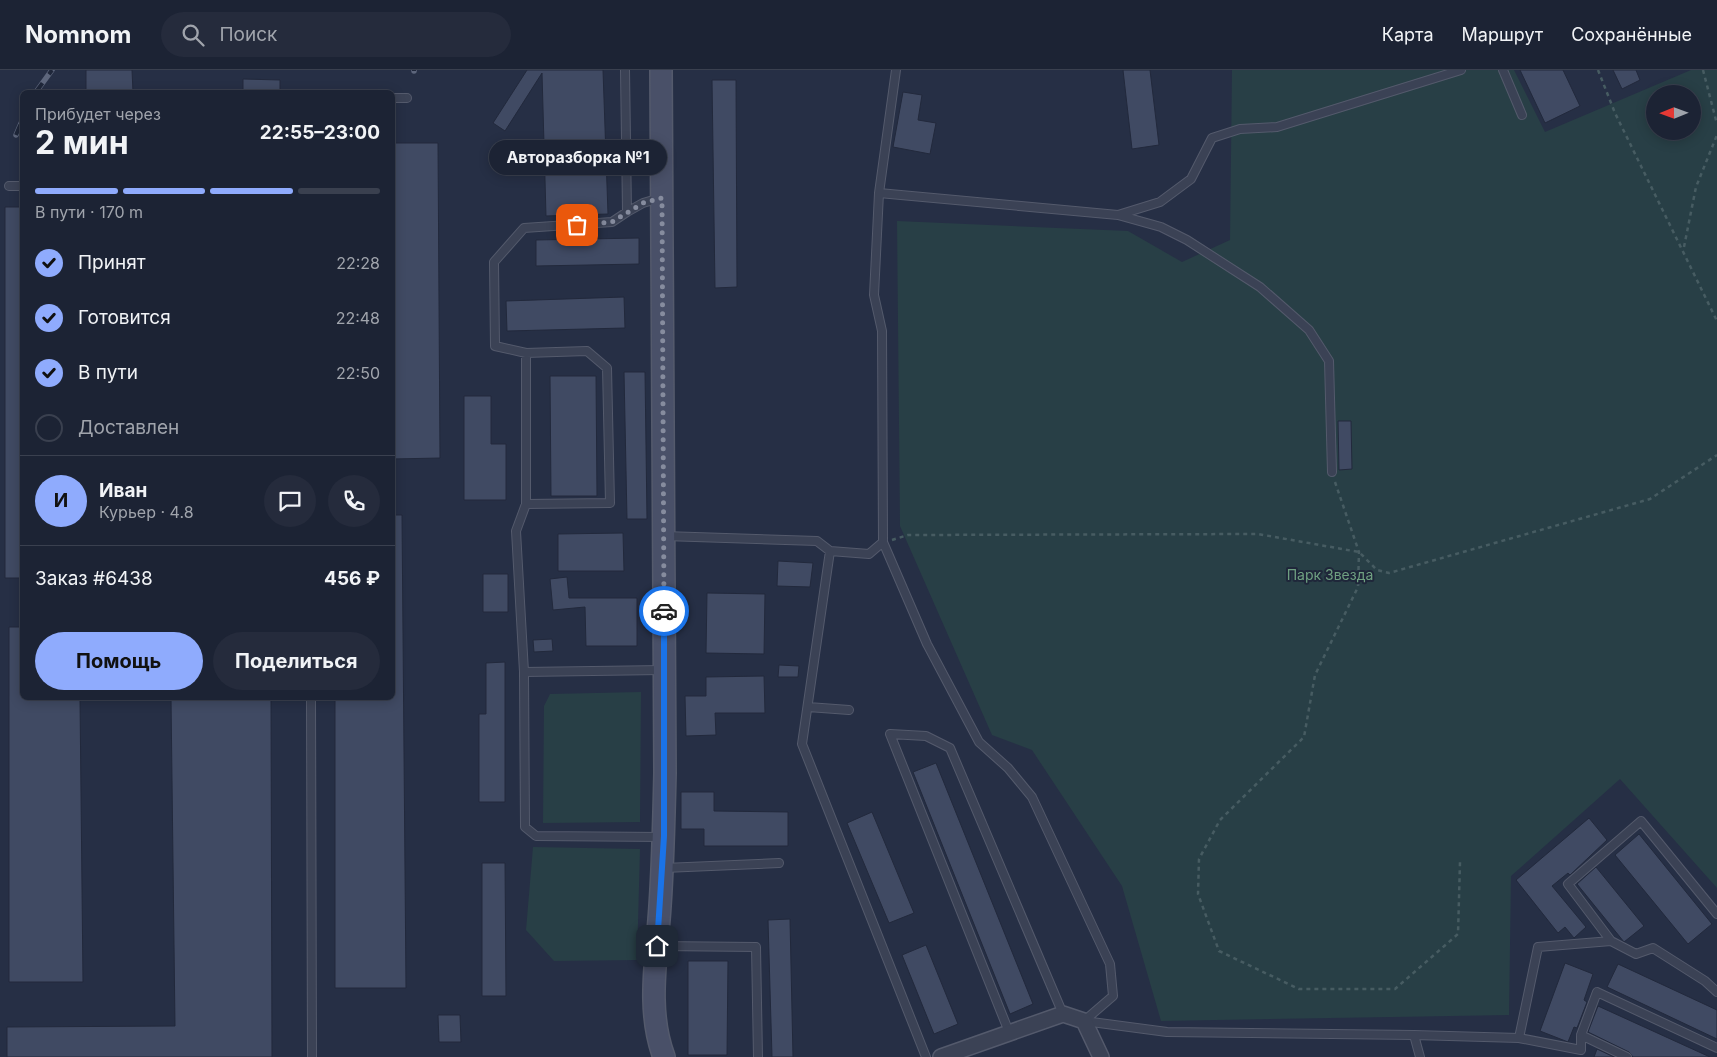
<!DOCTYPE html>
<html lang="ru">
<meta charset="utf-8">
<style>
body{margin:0;font-family:Inter,sans-serif;background:#252b3c;color:#f1f3f6;height:100vh;display:flex;flex-direction:column;font-size:19px;white-space:nowrap}
*{box-sizing:border-box;margin:0}
p{font-size:16px;color:#a0a4ac}
.icon{flex:none;width:28px;height:28px;fill:none;stroke:currentColor;stroke-width:2;stroke-linecap:round;stroke-linejoin:round}
.map{position:relative;flex:1;overflow:hidden}
.details{position:absolute;left:20px;top:20px;width:375px;height:610px;display:flex;flex-direction:column;background:#1c2334;border-radius:8px;box-shadow:0 2px 12px #0003,0 0 0 1px #3a404f}
.details>*{flex:none}
.needle{width:32px;rotate:269deg}
.fabs{position:absolute;left:1646px;top:15px;display:grid;gap:10px}
.fabs a{display:grid;place-items:center;width:55px;height:55px;border-radius:50%;background:#1c2334;box-shadow:0 2px 12px #0003,0 0 0 1px #3a404f;font-size:25px}
.pin{position:absolute;display:grid;place-items:center;width:42px;height:42px;color:#fff;margin:-21px;border-radius:10px;box-shadow:0 2px 8px #0006}
.courier{position:absolute;display:grid;place-items:center;width:50px;height:50px;margin:-25px;border:4px solid #1a73e8;border-radius:50%;background:#fff;color:#222;box-shadow:0 1px 6px #0007}
.bubble{position:absolute;height:35px;border-radius:18px;background:#1c2334;box-shadow:0 2px 12px #0003,0 0 0 1px #3a404f;font-size:16px;font-weight:700;line-height:35px;text-align:center}
.overview em{font-style:normal;font-weight:700}
.overview div{display:flex;flex-direction:column-reverse}
.overview{display:flex;align-items:center;justify-content:space-between;height:85px;padding:0 15px}
h1{font-size:32px;font-weight:700;line-height:38px}
.bar{display:grid;grid-template-columns:repeat(4,1fr);gap:8px 5px;align-content:center;height:60px;padding:0 15px}
.bar i{height:6px;border-radius:4px;background:#3a404f}
.bar .active{background:#8fabfd}
.bar p{grid-column:span 4}
.line{display:flex;align-items:center;gap:12px;padding:0 15px;border-top:1px solid #3a404f}
.line div{flex:1}
.round{display:grid;place-items:center;flex:none;width:52px;height:52px;border-radius:26px;background:#252b3c}
ol{padding:0 15px;list-style:none}
li{display:flex;align-items:center;gap:15px;height:55px}
li p{margin-inline-start:auto}
li .icon{padding:5px;border-radius:50%;background:#8fabfd;color:#111;stroke-width:4}
li:last-child{color:#a0a4ac}
li i{width:28px;height:28px;border:2px solid #3a404f;border-radius:50%}
.primary-button{display:flex;gap:10px;margin-top:auto;padding:10px 15px}
.primary-button a{flex:1;height:58px;border-radius:30px;background:#8fabfd;color:#111;font-size:20px;font-weight:700;line-height:58px;text-align:center}
.primary-button a+a{background:#252b3c;color:#f1f3f6}
header{display:flex;align-items:center;gap:30px;box-sizing:border-box;height:70px;padding:0 25px;background:#1c2334;border-bottom:1px solid #3a404f}
header strong{font-size:24px}
nav{display:flex;gap:28px;margin-inline-start:auto;font-size:18px}
.search{width:350px;height:45px;background:#252b3c;display:flex;align-items:center;gap:12px;box-sizing:border-box;padding:0 18px;border-radius:28px;color:#a0a4ac;font-size:19px}
.map>svg:first-child{display:block}
</style>
<header>
<strong>Nomnom</strong>
<div class="search"><svg class="icon" aria-label="search" viewBox="0 0 24 24"><circle cx="10" cy="10" r="6"/><path d="M15 15l6 6"/></svg>Поиск</div>
<nav><a>Карта</a><a>Маршрут</a><a>Сохранённые</a></nav>
</header>
<div class="map">
<svg width="1717" height="987" viewBox="0 0 1717 987">
<rect width="100%" height="100%" fill="#262f45"/>
<!-- green -->
<path fill="#283f46" fill-rule="evenodd" d="M1232 0H1514L1545 62 1691 0H1717V818L1620 709 1511 806 1509 945 1161 951 1122 816 1032 680 992 665 900 456 897 151 1128 161 1182 192 1230 170ZM1655 24H1692V61H1655Z
M641 622 640 752 543 753 544 636 550 624Z
M533 777 640 779 637 890 554 891 526 860Z"/>
<!-- building -->
<path fill="#404a63" stroke="#22293c" d="M86 0H132L133 22H86Z
M527 0H603L608 144 546 146 542 3 505 61 493 53Z
M1123 0H1150L1159 75 1132 79Z
M1520 0H1563L1580 36 1545 53Z
M1613 0H1636L1640 10 1622 19Z
M243 9 280 10V22H243Z
M712 10H736L737 217 715 218Z
M903 22 922 25 918 50 936 53 930 84 893 77Z
M392 73H438L440 388 392 389Z
M5 137H22V508H5Z
M639 168V194L536 196V170Z
M624 227 625 258 507 261 506 231Z
M624 302H645L647 449H627Z
M550 306H596L597 426H551Z
M464 326H491V374H506V430H464Z
M1338 351H1351L1352 399 1339 400Z
M392 445H402L406 918H335V628H392Z
M623 463 624 501H558V464Z
M778 491 813 493 810 517 777 516Z
M483 504H508V542H483Z
M567 507 569 528H637V576H586L585 537 553 540 550 509Z
M707 523 765 524 764 584 706 583Z
M9 557H22V628H80L83 912H9Z
M552 569 553 581 534 582 533 570Z
M505 592V732H479V644H486V593Z
M779 595 799 596 798 607H778Z
M764 606 765 643H715L716 665 686 666 685 626H706V607Z
M171 628H271L272 987H7V957L175 956Z
M936 693 1033 934 1010 944 913 702Z
M681 722H714V741L788 742V776H704V759H681Z
M872 742 914 843 889 853 847 753Z
M1589 748 1607 770 1570 805 1568 803 1552 816 1586 857 1574 868 1565 857 1558 863 1516 810Z
M1639 764 1712 854 1688 874 1615 785Z
M482 793H505L506 926H482Z
M1596 797 1644 856 1624 872 1577 814Z
M790 849 793 987H772L768 850Z
M926 875 958 954 934 964 902 885Z
M688 891H728L727 985H688Z
M1565 893 1593 904 1584 930 1587 932 1577 958 1574 957 1568 972 1540 961Z
M1618 894 1717 940V969L1607 917Z
M1598 936 1710 987H1633L1629 982 1588 962Z
M438 945H460L461 972H439Z
M1597 979 1614 987H1594Z"/>
<g fill="none" stroke-linecap="round" stroke-linejoin="round">
<defs>
<path id="lane" d="M896 0 879 123 1118 145 1161 157 1187 170 1260 217 1309 260 1329 291 1332 402
M1503 0 1522 45
M392 28H407
M9 116H22
M879 123 874 225 882 261 883 472 927 574 979 672 1008 698 1032 727 1110 894 1113 926 1084 951
M627 142 643 133 660 128
M1118 145 1160 132 1191 109 1212 68 1240 59 1277 57 1461 0
M526 283V434L516 461 524 602 525 757 536 766 662 767
M526 434 610 433 607 298 587 281 526 283 495 276 494 192 524 158 612 152 627 142 625 0
M664 466 817 471 830 481 802 674 926 987
M826 478 830 481 869 484 883 472
M524 602 662 600
M311 628 312 987
M808 637 849 640
M664 798 779 793
M1717 844 1641 751 1568 814 1611 871 1636 884 1653 878 1705 911 1717 922
M1611 871 1538 877 1519 968 1581 980V965L1597 922 1717 978
M658 876 756 877 758 987
M1084 951 1167 962 1414 965 1420 987
M1009 962 890 664 926 666 950 678 1063 944
M1414 965 1519 968
M1581 965 1627 987"/>
<path id="street" d="M941 987 1063 944 1084 951 1101 987"/>
<path id="secondary" d="M661 0 665 703C664 748 663 792 660 836 657 887 646 939 664 987"/>
</defs>
<!-- lane casing -->
<use href="#lane" stroke="#545a6c" stroke-width="10"/>
<!-- street casing -->
<use href="#street" stroke="#545a6c" stroke-width="18"/>
<!-- secondary casing -->
<use href="#secondary" stroke="#545a6c" stroke-width="24"/>
<!-- path -->
<path stroke="#475c62" stroke-width="2.5" stroke-dasharray="4 4" stroke-linecap="butt" d="M1598 0 1615 43 1717 251
M1703 0 1717 54
M1684 177 1696 117 1717 65
M1335 412 1359 482 1358 517 1315 605 1304 667 1220 750 1199 789 1198 824 1219 881 1299 919H1395L1458 864 1460 792
M892 470 908 465 1258 464 1359 482 1377 500 1389 503 1650 429 1717 385"/>
<!-- lane -->
<use href="#lane" stroke="#3b4255" stroke-width="8"/>
<!-- street -->
<use href="#street" stroke="#3b4255" stroke-width="15"/>
<!-- secondary -->
<use href="#secondary" stroke="#495068" stroke-width="21"/>
<defs>
<path id="rail" d="M414 1V0
M36 22 52 0
M16 65 22 51"/>
</defs>
<!-- rail casing -->
<use href="#rail" stroke="#5d667c" stroke-width="5.5"/>
<!-- rail -->
<use href="#rail" stroke="#1f273a" stroke-width="4" stroke-dasharray="11" stroke-linecap="butt"/>
</g>
<g fill="none" stroke-linecap="round" stroke-linejoin="round">
<!-- done -->
<path stroke="#868c9e" stroke-width="5" stroke-dasharray="0 9" d="M577 155 612 152 643 133 662 128 664 541"/>
<!-- route -->
<path stroke="#1a73e8" stroke-width="6" d="M657 876 664 766V541"/>
</g>
<g text-anchor="middle" dominant-baseline="central" stroke-width="4" stroke-linejoin="round" paint-order="stroke">
<!-- park labels -->
<g font-size="14" fill="#6fa081" stroke="#1f273a">
<text x="1330" y="504">Парк Звезда</text>
</g>
</g>
</svg>
<div class="fabs">
<a><svg class="needle" viewBox="-14 -14 28 28"><path d="M0-13l5 13h-10z" fill="#e53935"/><path d="M0 13l5-13h-10z" fill="#a0a4ac"/></svg></a>
</div>
<div class="pin" style="left:577px;top:155px;background:#ea580c"><svg class="icon" aria-label="bag" viewBox="0 0 24 24"><path d="M5 8h14l-1 12H6zM9 8a3 3 0 0 1 6 0"/></svg></div>
<div class="pin" style="left:657px;top:876px;background:#1f2937"><svg class="icon" aria-label="home" viewBox="0 0 24 24"><path d="M3 11l9-7 9 7M6 9v11h12V9"/></svg></div>
<div class="courier" style="left:664px;top:541px"><svg class="icon" aria-label="car" viewBox="0 0 24 24"><path d="M5 17H2v-5l4-1 3-4h7l3 4 3 1v5h-3M9 17h6M6 11h13"/><circle cx="7" cy="17" r="2"/><circle cx="17" cy="17" r="2"/></svg></div>
<div class="bubble" style="left:489px;top:70px;width:178px">Авторазборка №1</div>
<section class="details">
<div class="overview"><div><h1>2 мин</h1><p>Прибудет через</p></div><em>22:55–23:00</em></div>
<div class="bar"><i class="active"></i><i class="active"></i><i class="active"></i><i></i><p>В пути · 170 m</p></div>
<ol>
<li><svg class="icon" aria-label="check" viewBox="0 0 24 24"><path d="M5 12l5 5 9-10"/></svg>Принят<p>22:28</p></li>
<li><svg class="icon" aria-label="check" viewBox="0 0 24 24"><path d="M5 12l5 5 9-10"/></svg>Готовится<p>22:48</p></li>
<li><svg class="icon" aria-label="check" viewBox="0 0 24 24"><path d="M5 12l5 5 9-10"/></svg>В пути<p>22:50</p></li>
<li><i></i>Доставлен</li>
</ol>
<div class="line" style="height:90px"><b class="round" style="background:#8fabfd;color:#111">И</b><div><b>Иван</b><p>Курьер · 4.8</p></div><a class="round"><svg class="icon" aria-label="chat" viewBox="0 0 24 24"><path d="M4 5h16v11H9l-5 4z"/></svg></a><a class="round"><svg class="icon" aria-label="phone" viewBox="0 0 24 24"><path d="M5 4h4l2 5-3 2q2 4 5 5l2-3 5 2v4C11 20 4 13 5 4z"/></svg></a></div>
<div class="line" style="height:65px"><div>Заказ #6438</div><b>456 ₽</b></div>
<div class="primary-button"><a>Помощь</a><a>Поделиться</a></div>
</section>
</div>
